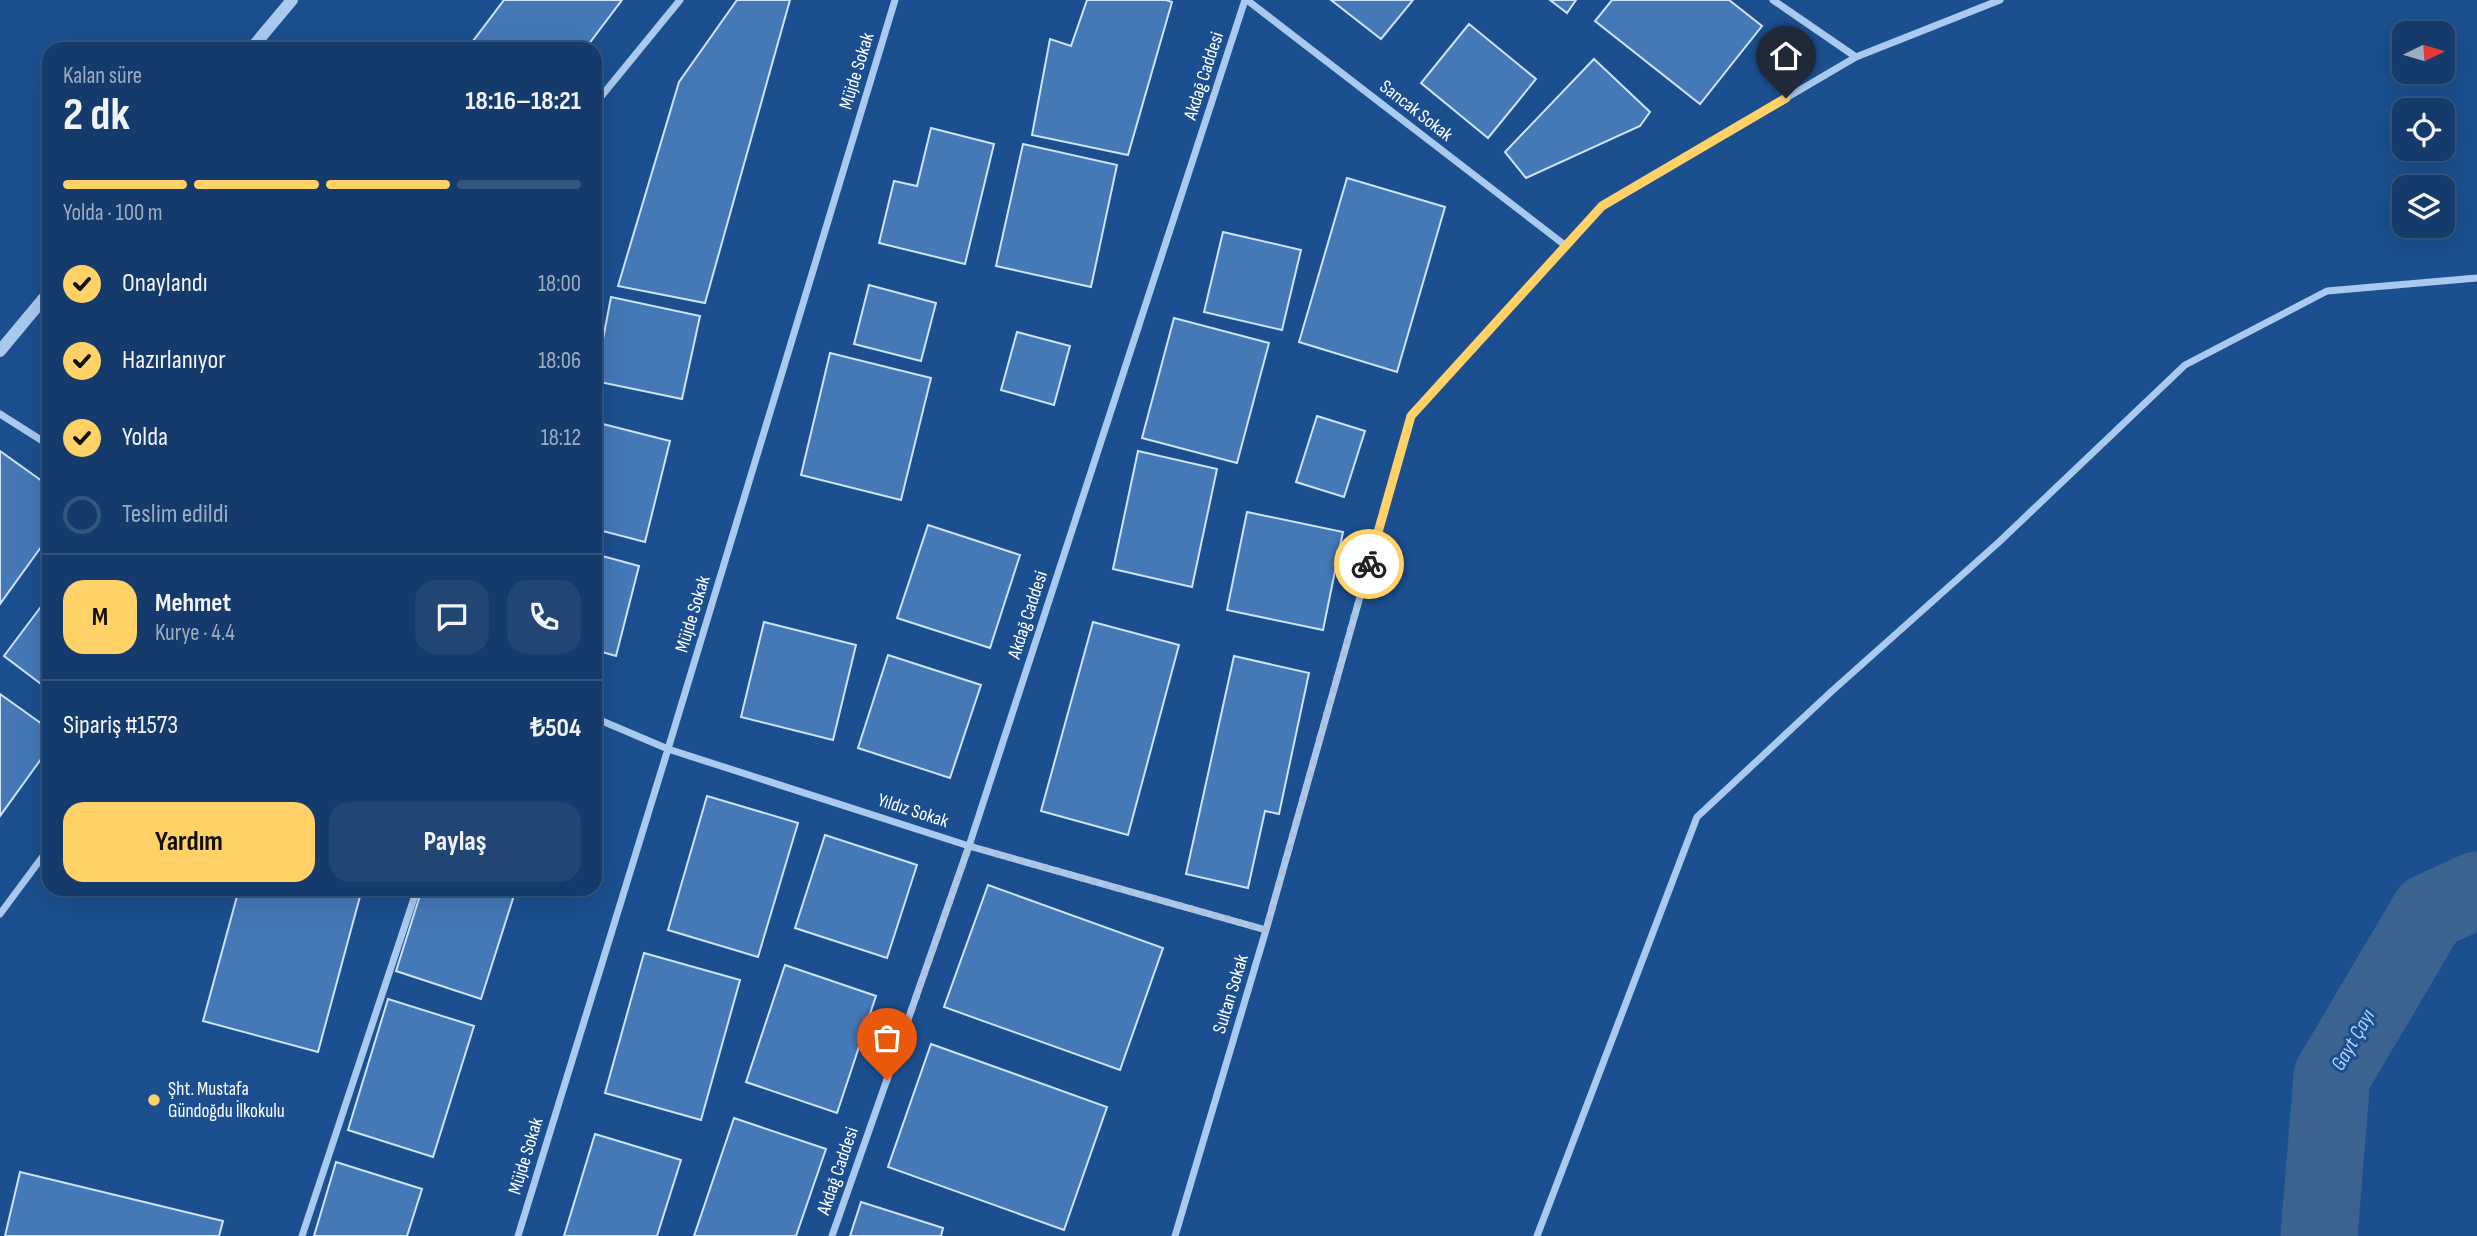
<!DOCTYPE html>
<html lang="tr">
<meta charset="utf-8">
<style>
body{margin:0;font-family:"Sofia Sans Condensed",sans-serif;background:#214673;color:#f1f3f6;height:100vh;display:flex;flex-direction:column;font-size:26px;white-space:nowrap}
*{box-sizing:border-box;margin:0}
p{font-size:23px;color:#9dadc1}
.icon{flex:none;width:38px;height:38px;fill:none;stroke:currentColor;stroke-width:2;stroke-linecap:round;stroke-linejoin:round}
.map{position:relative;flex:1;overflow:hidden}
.drawer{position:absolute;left:42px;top:42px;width:560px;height:854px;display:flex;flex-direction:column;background:#143b6b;border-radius:21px;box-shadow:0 7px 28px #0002,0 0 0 2px #33557e}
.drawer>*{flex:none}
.needle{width:46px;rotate:85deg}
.controls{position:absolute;left:2392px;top:21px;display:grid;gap:14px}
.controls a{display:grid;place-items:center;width:63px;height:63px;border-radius:14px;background:#143b6b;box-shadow:0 7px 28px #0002,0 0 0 2px #33557e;font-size:35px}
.pin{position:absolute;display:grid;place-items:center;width:60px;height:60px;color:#fff;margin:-72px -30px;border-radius:50% 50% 50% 0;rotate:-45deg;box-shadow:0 0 7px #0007}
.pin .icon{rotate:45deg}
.courier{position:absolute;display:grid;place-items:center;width:70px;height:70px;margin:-35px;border:5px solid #ffd166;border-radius:50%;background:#fff;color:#222;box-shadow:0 2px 9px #0007}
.summary em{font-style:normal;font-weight:700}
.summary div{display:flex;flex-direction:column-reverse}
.summary{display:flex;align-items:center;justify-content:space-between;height:119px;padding:0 21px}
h1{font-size:46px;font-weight:700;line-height:52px}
.bar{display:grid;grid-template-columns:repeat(4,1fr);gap:10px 7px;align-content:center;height:84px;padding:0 21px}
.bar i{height:9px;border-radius:5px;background:#33557e}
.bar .active{background:#ffd166}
.bar p{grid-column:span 4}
.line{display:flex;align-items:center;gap:18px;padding:0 21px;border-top:2px solid #33557e}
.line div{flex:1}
.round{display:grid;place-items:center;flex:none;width:74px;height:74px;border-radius:21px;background:#214673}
ol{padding:0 21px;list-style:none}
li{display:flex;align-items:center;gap:21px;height:77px}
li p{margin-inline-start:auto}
li .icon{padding:7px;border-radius:50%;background:#ffd166;color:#111;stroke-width:4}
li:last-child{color:#9dadc1}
li i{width:38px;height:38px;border:4px solid #33557e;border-radius:50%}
.cta{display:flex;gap:14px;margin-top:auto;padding:14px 21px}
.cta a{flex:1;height:80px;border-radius:21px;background:#ffd166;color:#111;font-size:28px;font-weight:700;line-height:80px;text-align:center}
.cta a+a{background:#214673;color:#f1f3f6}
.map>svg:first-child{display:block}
</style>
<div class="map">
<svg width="2477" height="1236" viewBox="0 0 2477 1236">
<rect width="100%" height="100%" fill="#1b4f8f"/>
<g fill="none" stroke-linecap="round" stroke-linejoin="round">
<!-- river -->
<path stroke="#3c6290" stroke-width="77" d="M2319 1236 2332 1076 2429 912 2477 890"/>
</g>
<!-- building -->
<path fill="#4478b7" stroke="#cfe3fa" stroke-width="2" d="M504 0H622L585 49H467Z
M737 0H790L705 303 618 286 679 82Z
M1087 0H1166L1172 2 1128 155 1032 135 1050 39 1071 46Z
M1331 0H1413L1381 39Z
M1550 0H1576L1567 13Z
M1612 0H1729L1762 26 1700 104 1595 21Z
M1469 24 1536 79 1488 138 1421 83Z
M1594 59 1650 112 1640 126 1526 178 1505 152Z
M931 128 994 144 965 264 879 243 894 181 917 186Z
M1023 144 1117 165 1091 287 996 266Z
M1347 178 1445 207 1397 372 1299 342Z
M1223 232 1301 250 1282 330 1204 312Z
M869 285 936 303 921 361 854 344Z
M611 297 700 316 682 399 595 381Z
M1174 318 1269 343 1237 463 1142 438Z
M1017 332 1070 346 1054 405 1001 390Z
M830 353 931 378 901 500 801 475Z
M1317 416 1365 431 1344 497 1296 482Z
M595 422 670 441 645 542 595 529Z
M0 451 49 486V536L0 604Z
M1138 451 1217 469 1192 587 1113 569Z
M1247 512 1343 532 1323 630 1227 610Z
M928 525 1020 555 990 648 897 618Z
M595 554 639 566 616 656 595 650Z
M49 596V690L4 656Z
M764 622 856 645 833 740 741 717Z
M1093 622 1179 645 1128 835 1041 811Z
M888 655 981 685 950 778 858 748Z
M1234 656 1309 673 1279 814 1265 811 1248 888 1186 874Z
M0 694 49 729V748L0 816Z
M707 796 798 823 758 957 668 930Z
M825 835 917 865 887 958 795 928Z
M988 885 1163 948 1120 1070 944 1007Z
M239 889H362L318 1052 203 1021Z
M422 889H516L481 999 396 971Z
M644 953 740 980 701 1120 605 1093Z
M785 965 876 996 837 1113 746 1082Z
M388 999 474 1026 433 1157 348 1130Z
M931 1044 1107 1107 1064 1230 888 1167Z
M734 1118 826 1149 796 1236H694Z
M595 1134 681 1160 657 1236H564Z
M336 1162 422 1189 407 1236H314Z
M20 1172 223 1221 219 1236H5Z
M861 1202 943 1228 941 1236H850Z"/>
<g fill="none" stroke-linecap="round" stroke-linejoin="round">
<!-- minor -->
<path stroke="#a9c9ee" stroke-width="7" d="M1247 0 1566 246
M1773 0 1856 57
M595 104 680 0
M0 414 49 445
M595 718 668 749 969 846 1266 930
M0 914 49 848
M302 1236 417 889
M518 1236 668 749 895 0
M832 1236 969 846 1245 0
M1175 1236 1266 930 1411 416 1602 206 1856 57 2000 0
M1537 1236 1697 817 1832 691 1999 542 2185 365 2327 291 2477 278"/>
<!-- tertiary -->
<path stroke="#a9c9ee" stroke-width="12" d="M251 49 292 0
M0 351 49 292"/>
</g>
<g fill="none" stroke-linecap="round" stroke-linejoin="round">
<!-- done -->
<path stroke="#afc1d8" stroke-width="7" stroke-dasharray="0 12.6" d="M887 1080 969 846 1266 930 1369 564"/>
<!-- route -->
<path stroke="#ffd166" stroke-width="9" d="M1369 564 1411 416 1602 206 1786 98"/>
</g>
<!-- markers -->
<circle fill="#ffd166" stroke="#1b4f8f" stroke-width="2.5" cx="154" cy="1100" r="7"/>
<g text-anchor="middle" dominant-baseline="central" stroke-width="6" stroke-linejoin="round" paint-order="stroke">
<!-- street labels -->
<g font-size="19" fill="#fff" stroke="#1b4f8f">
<text transform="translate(857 71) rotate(-73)">Müjde Sokak</text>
<text transform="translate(1204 76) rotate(-72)">Akdağ Caddesi</text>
<text transform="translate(1416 111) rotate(38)">Sancak Sokak</text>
<text transform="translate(693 614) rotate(-73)">Müjde Sokak</text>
<text transform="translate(1028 615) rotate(-72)">Akdağ Caddesi</text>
<text transform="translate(913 811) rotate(18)">Yıldız Sokak</text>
<text transform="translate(1231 994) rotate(-73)">Sultan Sokak</text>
<text transform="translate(526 1156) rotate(-73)">Müjde Sokak</text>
<text transform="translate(838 1171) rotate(-71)">Akdağ Caddesi</text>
</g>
<!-- poi labels -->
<g font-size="19" fill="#fff" stroke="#1b4f8f" text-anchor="start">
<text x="168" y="1089">Şht. Mustafa<tspan x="168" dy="22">Gündoğdu İlkokulu</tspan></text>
</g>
<!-- water labels -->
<g font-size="21" font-style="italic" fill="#b5d3f5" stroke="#1b4f8f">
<text transform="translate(2353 1040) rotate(-60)">Gayt Çayı</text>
</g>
</g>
</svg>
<div class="controls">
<a><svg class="needle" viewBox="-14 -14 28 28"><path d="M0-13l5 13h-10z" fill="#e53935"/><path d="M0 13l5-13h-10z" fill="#9dadc1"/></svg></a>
<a><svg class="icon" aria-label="locate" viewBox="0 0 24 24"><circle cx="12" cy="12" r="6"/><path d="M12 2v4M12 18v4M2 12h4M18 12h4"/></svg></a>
<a><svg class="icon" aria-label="layers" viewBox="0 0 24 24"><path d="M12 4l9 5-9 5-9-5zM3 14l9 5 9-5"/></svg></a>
</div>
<div class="pin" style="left:887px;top:1080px;background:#ea580c"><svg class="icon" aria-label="bag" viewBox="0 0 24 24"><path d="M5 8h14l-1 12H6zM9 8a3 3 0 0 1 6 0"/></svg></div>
<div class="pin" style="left:1786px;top:98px;background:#1f2937"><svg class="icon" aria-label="home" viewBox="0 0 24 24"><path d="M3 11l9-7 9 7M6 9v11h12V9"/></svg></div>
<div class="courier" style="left:1369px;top:564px"><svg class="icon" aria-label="bike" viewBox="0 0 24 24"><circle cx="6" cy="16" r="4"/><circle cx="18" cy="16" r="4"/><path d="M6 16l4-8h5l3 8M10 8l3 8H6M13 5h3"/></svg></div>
<section class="drawer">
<div class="summary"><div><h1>2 dk</h1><p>Kalan süre</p></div><em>18:16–18:21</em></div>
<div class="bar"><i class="active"></i><i class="active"></i><i class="active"></i><i></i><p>Yolda · 100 m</p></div>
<ol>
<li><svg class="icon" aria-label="check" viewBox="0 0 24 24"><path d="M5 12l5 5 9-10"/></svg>Onaylandı<p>18:00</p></li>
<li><svg class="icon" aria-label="check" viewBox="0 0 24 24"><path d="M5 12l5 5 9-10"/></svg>Hazırlanıyor<p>18:06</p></li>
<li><svg class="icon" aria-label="check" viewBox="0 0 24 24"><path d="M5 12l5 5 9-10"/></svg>Yolda<p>18:12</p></li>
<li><i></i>Teslim edildi</li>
</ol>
<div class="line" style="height:126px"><b class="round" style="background:#ffd166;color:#111">M</b><div><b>Mehmet</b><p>Kurye · 4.4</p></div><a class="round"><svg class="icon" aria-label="chat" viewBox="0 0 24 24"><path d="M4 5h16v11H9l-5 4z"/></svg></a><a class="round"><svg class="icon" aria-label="phone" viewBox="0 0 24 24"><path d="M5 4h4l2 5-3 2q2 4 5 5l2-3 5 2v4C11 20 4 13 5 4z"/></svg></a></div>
<div class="line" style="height:91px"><div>Sipariş #1573</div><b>₺504</b></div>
<div class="cta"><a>Yardım</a><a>Paylaş</a></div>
</section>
</div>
